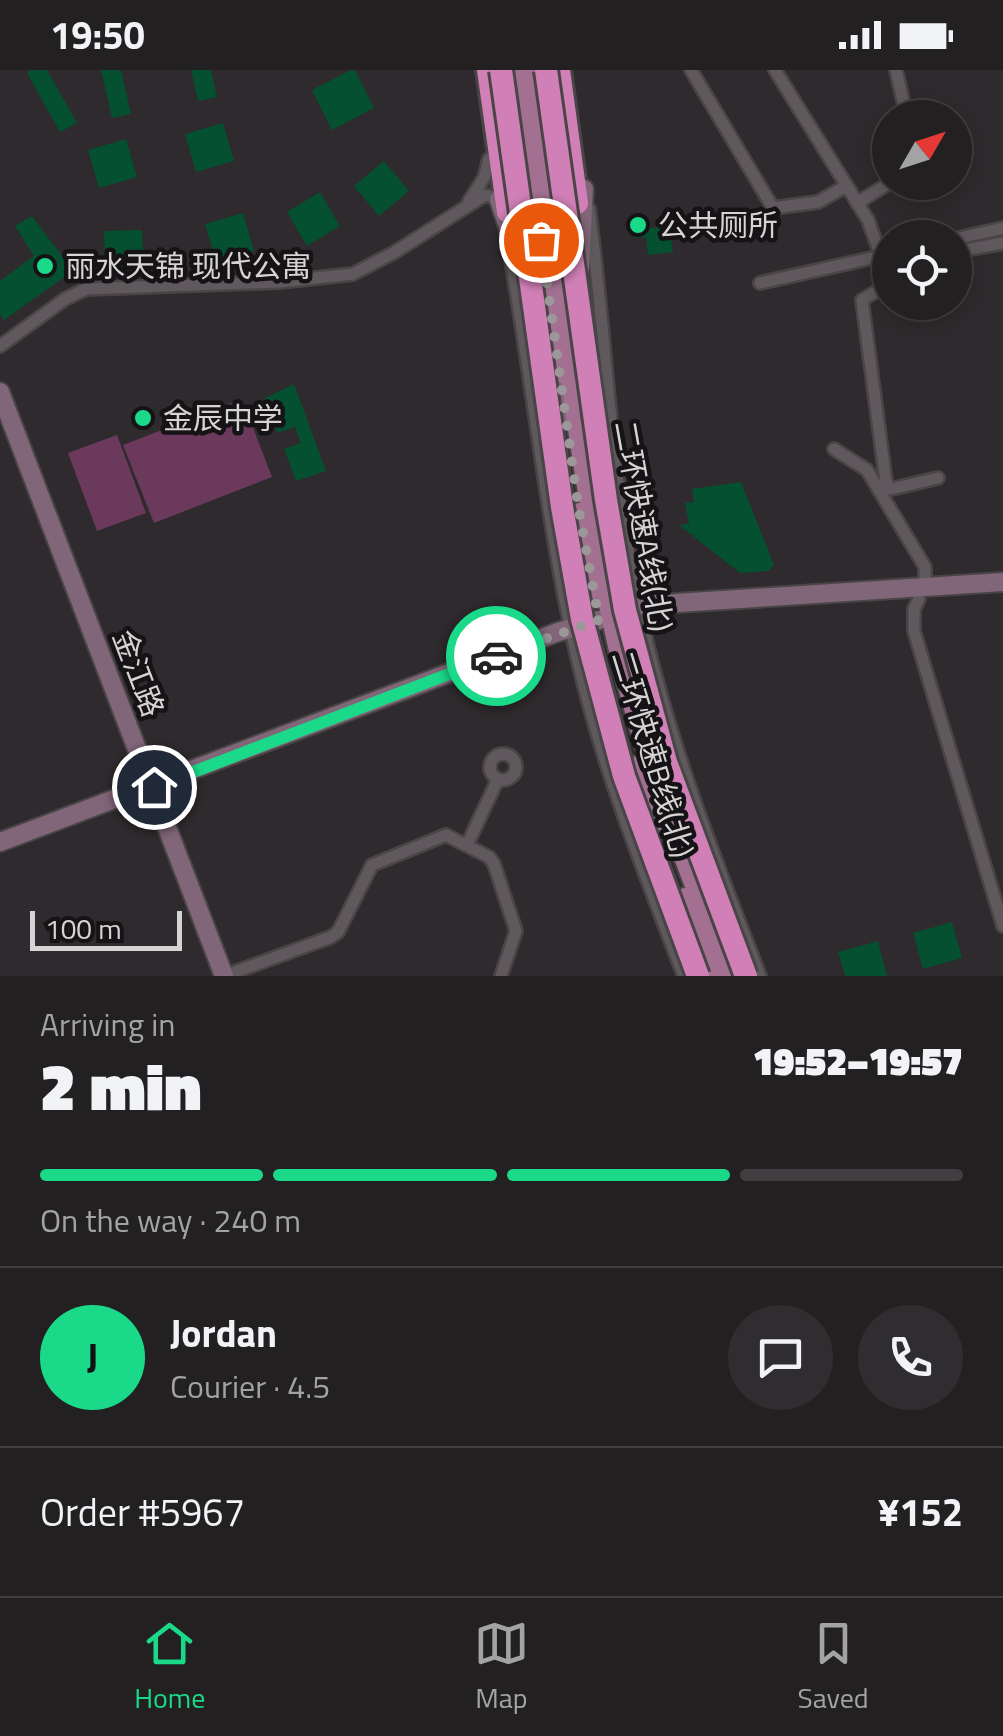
<!DOCTYPE html>
<meta charset="utf-8">
<style>
body{margin:0;font-family:"Titillium Web","Noto Sans SC",sans-serif;background:#2f2d2f;color:#f1f3f6;height:100vh;display:flex;flex-direction:column;font-size:38px;white-space:nowrap}
*{box-sizing:border-box;margin:0}
p{font-size:32px;color:#a3a3a5}
.icon{flex:none;width:55px;height:55px;fill:none;stroke:currentColor;stroke-width:2;stroke-linecap:round;stroke-linejoin:round}
.map{position:relative;height:906px;overflow:hidden}
.sheet{display:flex;flex-direction:column;background:#232022;flex:1}
.sheet>*{flex:none}
.needle{width:65px;rotate:51deg}
.fabs{position:absolute;left:872px;top:30px;display:grid;gap:20px}
.fabs a{display:grid;place-items:center;width:100px;height:100px;border-radius:50%;background:#232022;box-shadow:0 5px 25px #0003,0 0 0 2px #403e40;font-size:50px}
.scale{position:absolute;left:30px;bottom:25px;width:152px;box-sizing:border-box;padding-left:10px;border:5px solid #d6d3d5;border-top:0;font-size:28px;line-height:35px;white-space:nowrap;color:#d6d3d5;-webkit-text-stroke:8px #151315;paint-order:stroke}
.pin{position:absolute;display:grid;place-items:center;width:85px;height:85px;color:#fff;margin:-42px;border:5px solid #fff;border-radius:50%;box-shadow:0 2px 10px #0007}
.courier{position:absolute;display:grid;place-items:center;width:100px;height:100px;margin:-50px;border:8px solid #1ad988;border-radius:50%;background:#fff;color:#222;box-shadow:0 2px 12px #0007}
.head em{font-style:normal;font-weight:800}
.head div{display:flex;flex-direction:column-reverse}
.head{display:flex;align-items:center;justify-content:space-between;height:170px;padding:0 40px}
h1{font-size:65px;font-weight:800;line-height:75px}
.bar{display:grid;grid-template-columns:repeat(4,1fr);gap:15px 10px;align-content:center;height:120px;padding:0 40px}
.bar i{height:12px;border-radius:8px;background:#403e40}
.bar .current{background:#1ad988}
.bar p{grid-column:span 4}
.line{display:flex;align-items:center;gap:25px;padding:0 40px;border-top:2px solid #403e40}
.line div{flex:1}
.round{display:grid;place-items:center;flex:none;width:105px;height:105px;border-radius:52px;background:#2f2d2f}
.status{display:flex;justify-content:space-between;align-items:center;height:70px;padding:0 50px;background:#232022;direction:ltr}
.status svg{height:28px;fill:currentColor}
.tab-bar{display:flex;justify-content:space-around;align-items:center;height:140px;border-top:2px solid #403e40;background:#232022;font-size:28px;color:#a3a3a5}
.tab-bar a{display:grid;justify-items:center;gap:5px}
.tab-bar .current{color:#1ad988}
.map>svg:first-child{display:block}
</style>
<div class="status"><b>19:50</b><svg viewBox="0 0 49 12"><path d="M0 12V9h3v3zM5 12V6h3v6zM10 12V3h3v9zM15 12V0h3v12zM26 1h20v11H26zM47 4h2v5h-2z"/></svg></div>
<div class="map">
<svg width="1003" height="906" viewBox="0 0 1003 906">
<rect width="100%" height="100%" fill="#2f2a2d"/>
<!-- green -->
<path fill="#6b395c" d="M242 329 272 407 154 453 123 375Z
M117 365 146 443 97 461 68 383Z"/>
<!-- building -->
<path fill="#045030" d="M31 0H47L77 53 60 62 27 3Z
M101 0H121L131 44 112 48Z
M191 0H211L217 27 198 31Z
M351 0H355L374 38 332 60 312 20Z
M223 53 234 91 196 102 185 64Z
M126 69 137 107 99 118 88 80Z
M384 91 409 121 379 146 354 116Z
M320 122 340 156 307 176 287 142Z
M243 143 254 181 216 192 205 154Z
M32 146 73 201 4 250 0 244V211L34 186 15 156Z
M643 150 645 159 669 156 673 182 648 185 646 167 634 168 632 151Z
M142 160 144 197 105 198 104 161Z
M294 314 326 401 296 411 284 379 301 373 295 357 277 363 265 328Z
M741 412 774 495 769 501 740 503 679 455 689 454 685 433 694 432 692 419Z
M952 852 962 888 923 899 913 863Z
M878 871 887 906H845L838 882Z"/>
<g fill="none" stroke-linecap="round" stroke-linejoin="round">
<defs>
<path id="street" d="M691 0 773 138 818 132 846 116
M775 0 868 150 881 186
M896 0 907 48
M469 131 484 108 489 89
M857 133 891 112
M589 139C606 262 609 386 633 508 659 646 709 775 760 906
M955 169 1003 158
M509 179C533 314 546 450 576 583 601 694 643 800 684 906
M955 182 1003 173
M760 213 890 184
M890 213 862 230 886 412 891 419 938 408
M0 276 65 229 86 219 279 212 353 204 395 182 485 125 494 127 500 137
M834 379 867 400 925 497V517
M919 529 914 539V561L1003 856
M490 697a13 13 0 1 1 26 0a13 13 0 1 1-26 0Z
M467 775 498 709
M224 906 331 867 338 862 372 795 446 765 489 787 494 794 516 861 501 906"/>
<path id="secondary" d="M499 130 521 195
M580 198 584 119
M554 291 565 344
M0 322 224 906
M614 537 1003 512
M0 772 558 562 599 550"/>
<path id="primary" d="M517 0 559 303
M530 0C556 190 574 390 617 576 643 690 687 798 729 906
M579 442 593 520
M638 695 667 779
M685 827 715 906"/>
<path id="highway" d="M488 0 508 142
M559 0 577 133"/>
</defs>
<!-- street casing -->
<use href="#street" stroke="#494547" stroke-width="16"/>
<!-- secondary casing -->
<use href="#secondary" stroke="#494547" stroke-width="22"/>
<!-- primary casing -->
<use href="#primary" stroke="#494547" stroke-width="22"/>
<!-- highway casing -->
<use href="#highway" stroke="#494547" stroke-width="28"/>
<!-- street -->
<use href="#street" stroke="#5f595d" stroke-width="11"/>
<!-- secondary -->
<use href="#secondary" stroke="#816578" stroke-width="18"/>
<!-- primary -->
<use href="#primary" stroke="#a37092" stroke-width="18"/>
<!-- highway -->
<use href="#highway" stroke="#d080b6" stroke-width="22"/>
<defs>
<path id="highway-bridge" d="M501 0 562 437 582 549 624 706 698 906
M546 0 606 430 625 540 666 692 746 906"/>
</defs>
<!-- highway-bridge casing -->
<use href="#highway-bridge" stroke="#494547" stroke-width="28" stroke-linecap="butt"/>
<!-- highway-bridge -->
<use href="#highway-bridge" stroke="#d080b6" stroke-width="22"/>
</g>
<g fill="none" stroke-linecap="round" stroke-linejoin="round">
<!-- done -->
<path stroke="#9c989a" stroke-width="10" stroke-dasharray="0 18" d="M496 586 599 550 578 435 541 170"/>
<!-- route -->
<path stroke="#1ad988" stroke-width="12" d="M154 717 496 586"/>
</g>
<!-- markers -->
<g fill="#1ad988" stroke="#151315" stroke-width="4">
<circle cx="638" cy="155" r="10"/>
<circle cx="45" cy="196" r="10"/>
<circle cx="143" cy="348" r="10"/>
</g>
<g text-anchor="middle" dominant-baseline="central" stroke-width="9" stroke-linejoin="round" paint-order="stroke">
<!-- poi labels -->
<g font-size="30" fill="#d6d3d5" stroke="#151315" text-anchor="start">
<text x="658" y="155">公共厕所</text>
<text x="65" y="196">丽水天锦 现代公寓</text>
<text x="163" y="348">金辰中学</text>
</g>
<!-- street labels -->
<g font-size="30" fill="#d6d3d5" stroke="#151315">
<text transform="translate(644 456) rotate(80)">二环快速A线(北)</text>
<text transform="translate(139 603) rotate(69)">金江路</text>
<text transform="translate(653 684) rotate(73)">二环快速B线(北)</text>
</g>
</g>
</svg>
<div class="fabs">
<a><svg class="needle" viewBox="-14 -14 28 28"><path d="M0-13l5 13h-10z" fill="#e53935"/><path d="M0 13l5-13h-10z" fill="#a3a3a5"/></svg></a>
<a><svg class="icon" aria-label="locate" viewBox="0 0 24 24"><circle cx="12" cy="12" r="6"/><path d="M12 2v4M12 18v4M2 12h4M18 12h4"/></svg></a>
</div>
<div class="scale">100 m</div>
<div class="pin" style="left:541px;top:170px;background:#ea580c"><svg class="icon" aria-label="bag" viewBox="0 0 24 24"><path d="M5 8h14l-1 12H6zM9 8a3 3 0 0 1 6 0"/></svg></div>
<div class="pin" style="left:154px;top:717px;background:#1f2937"><svg class="icon" aria-label="home" viewBox="0 0 24 24"><path d="M3 11l9-7 9 7M6 9v11h12V9"/></svg></div>
<div class="courier" style="left:496px;top:586px"><svg class="icon" aria-label="car" viewBox="0 0 24 24"><path d="M5 17H2v-5l4-1 3-4h7l3 4 3 1v5h-3M9 17h6M6 11h13"/><circle cx="7" cy="17" r="2"/><circle cx="17" cy="17" r="2"/></svg></div>
</div>
<section class="sheet">
<div class="head"><div><h1>2 min</h1><p>Arriving in</p></div><em>19:52–19:57</em></div>
<div class="bar"><i class="current"></i><i class="current"></i><i class="current"></i><i></i><p>On the way · 240 m</p></div>
<div class="line" style="height:180px"><b class="round" style="background:#1ad988;color:#111">J</b><div><b>Jordan</b><p>Courier · 4.5</p></div><a class="round"><svg class="icon" aria-label="chat" viewBox="0 0 24 24"><path d="M4 5h16v11H9l-5 4z"/></svg></a><a class="round"><svg class="icon" aria-label="phone" viewBox="0 0 24 24"><path d="M5 4h4l2 5-3 2q2 4 5 5l2-3 5 2v4C11 20 4 13 5 4z"/></svg></a></div>
<div class="line" style="height:130px"><div>Order #5967</div><b>¥152</b></div>
</section>
<nav class="tab-bar">
<a class="current"><svg class="icon" aria-label="home" viewBox="0 0 24 24"><path d="M3 11l9-7 9 7M6 9v11h12V9"/></svg>Home</a>
<a><svg class="icon" aria-label="map" viewBox="0 0 24 24"><path d="M3 6l6-2 6 2 6-2v14l-6 2-6-2-6 2zM9 4v14M15 6v14"/></svg>Map</a>
<a><svg class="icon" aria-label="saved" viewBox="0 0 24 24"><path d="M7 4h10v16l-5-4-5 4z"/></svg>Saved</a>
</nav>
